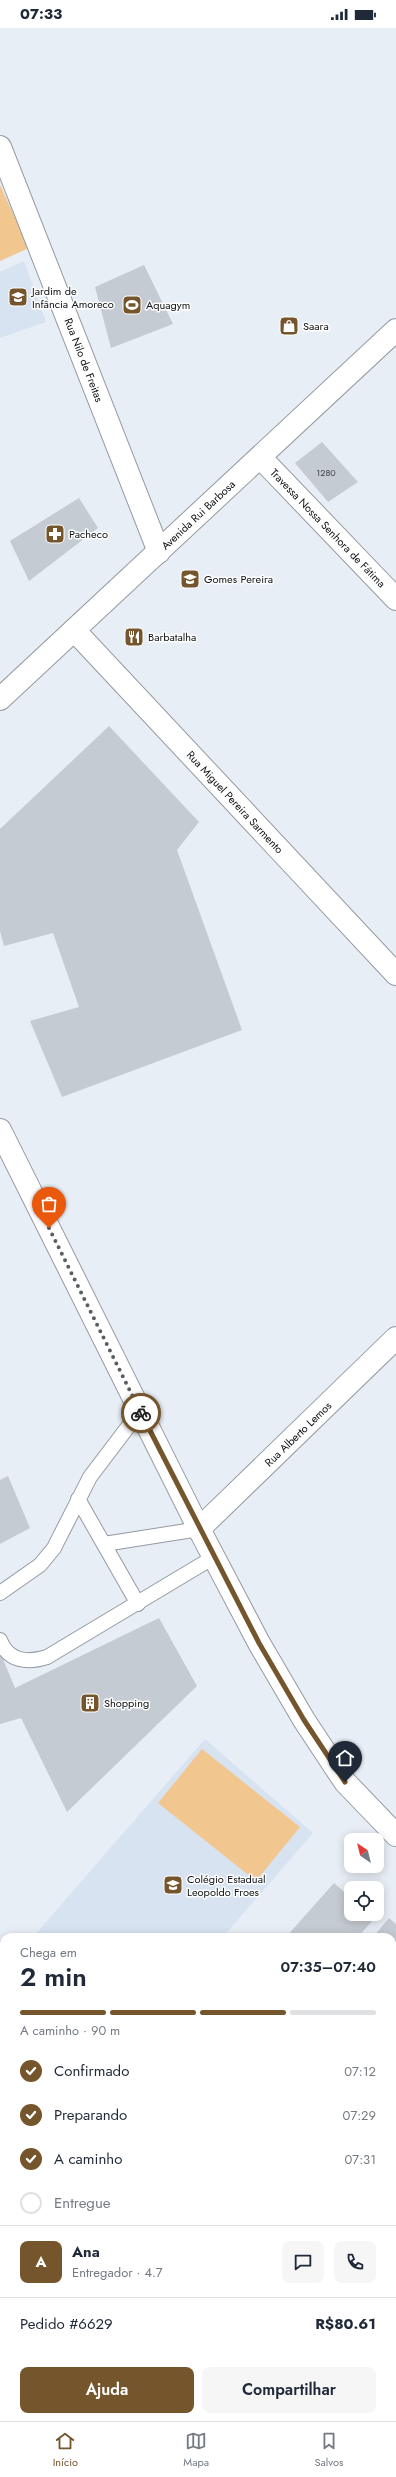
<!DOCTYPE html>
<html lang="pt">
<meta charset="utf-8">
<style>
body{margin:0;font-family:Jost,sans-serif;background:#f6f6f7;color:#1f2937;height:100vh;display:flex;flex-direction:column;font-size:15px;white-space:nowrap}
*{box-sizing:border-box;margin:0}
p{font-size:13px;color:#747a83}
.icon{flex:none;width:22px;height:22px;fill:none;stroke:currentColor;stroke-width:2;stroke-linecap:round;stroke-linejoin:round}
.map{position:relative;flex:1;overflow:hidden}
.side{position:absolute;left:0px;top:1905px;width:396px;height:488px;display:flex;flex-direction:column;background:#fff;border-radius:12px 12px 0 0;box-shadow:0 2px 10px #0003}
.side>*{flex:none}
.needle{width:26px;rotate:325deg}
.controls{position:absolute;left:344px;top:1805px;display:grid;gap:8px}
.controls a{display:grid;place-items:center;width:40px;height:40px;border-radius:8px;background:#fff;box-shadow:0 2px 10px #0003;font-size:20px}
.pin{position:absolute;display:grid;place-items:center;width:34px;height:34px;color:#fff;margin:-41px -17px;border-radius:50% 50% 50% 0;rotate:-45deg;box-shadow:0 0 4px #0007}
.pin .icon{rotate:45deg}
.courier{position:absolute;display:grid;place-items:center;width:40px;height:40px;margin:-20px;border:3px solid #75552b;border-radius:50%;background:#fff;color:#222;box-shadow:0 1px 5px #0007}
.headline em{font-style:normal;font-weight:600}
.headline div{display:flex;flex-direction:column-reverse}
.headline{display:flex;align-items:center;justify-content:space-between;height:68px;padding:0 20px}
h1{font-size:26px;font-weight:600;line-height:30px}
.bar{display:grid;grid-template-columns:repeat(4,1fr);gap:6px 4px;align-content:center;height:48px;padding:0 20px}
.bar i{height:5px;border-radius:3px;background:#e0e1e3}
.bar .on{background:#75552b}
.bar p{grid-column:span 4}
.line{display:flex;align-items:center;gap:10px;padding:0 20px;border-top:1px solid #e0e1e3}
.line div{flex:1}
.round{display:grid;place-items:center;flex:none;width:42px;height:42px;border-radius:8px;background:#f6f6f7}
ol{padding:0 20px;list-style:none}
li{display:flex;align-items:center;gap:12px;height:44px}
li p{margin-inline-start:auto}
li .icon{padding:4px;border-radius:50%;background:#75552b;color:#fff;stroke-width:4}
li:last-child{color:#747a83}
li i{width:22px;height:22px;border:2px solid #e0e1e3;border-radius:50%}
.cta{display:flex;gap:8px;margin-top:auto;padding:8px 20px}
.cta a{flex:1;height:46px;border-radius:8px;background:#75552b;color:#fff;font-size:16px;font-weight:600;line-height:46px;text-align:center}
.cta a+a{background:#f6f6f7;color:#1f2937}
.status{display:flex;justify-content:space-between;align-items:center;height:28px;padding:0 20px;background:#fff;direction:ltr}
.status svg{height:11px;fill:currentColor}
.tabs{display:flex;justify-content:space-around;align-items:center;height:56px;border-top:1px solid #e0e1e3;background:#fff;font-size:11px;color:#747a83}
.tabs a{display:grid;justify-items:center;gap:2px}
.tabs .on{color:#75552b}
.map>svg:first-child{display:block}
</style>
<div class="status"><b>07:33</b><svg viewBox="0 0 49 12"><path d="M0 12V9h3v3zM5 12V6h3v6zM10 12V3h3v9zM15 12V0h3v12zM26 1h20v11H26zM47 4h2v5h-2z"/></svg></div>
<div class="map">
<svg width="396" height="2393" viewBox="0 0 396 2393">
<rect width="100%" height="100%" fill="#e8eef6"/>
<!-- built -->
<path fill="#d8e3f1" d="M24 233 46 294 0 310V244Z
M205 1711 313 1805 223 1909H33Z
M4 1942V1985L0 1982V1946Z"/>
<!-- green -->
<path fill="#f2c68f" d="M0 157 29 220 0 233Z
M202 1721 300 1799 256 1853 158 1775Z"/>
<!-- building -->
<path fill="#c5cbd2" d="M144 237 173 296 111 320 95 259Z
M322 414 358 454 328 474 295 435Z
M79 470 98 500 29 553 10 513Z
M109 698 199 794 177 822 242 1002 62 1069 30 993 79 979 53 905 4 918 0 903V801Z
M8 1448 30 1500 0 1516V1452Z
M159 1590 197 1658 67 1784 21 1690 0 1696V1624L15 1660Z
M334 1855 351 1870V1886H369L374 1891 358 1909H286Z
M389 1890 396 1896V1956L392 1953V1909H373Z
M392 1965 396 1968V2024L392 2020Z"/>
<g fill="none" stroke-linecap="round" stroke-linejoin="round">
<defs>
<path id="lane" d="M78 1471 138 1576
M104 1516 199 1501
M0 1565 40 1537 54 1520 90 1449 140 1383
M0 1612C8 1634 28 1635 47 1629L214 1529"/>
<path id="street" d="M0 119 159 524
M260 429 396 571
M74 602 396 946
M199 1501 396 1310
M0 2067 4 2072
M392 2275 396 2279"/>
<path id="secondary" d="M0 1102 199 1501 259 1615 304 1692 345 1754 396 1807"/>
<path id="primary" d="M0 671 396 302"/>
</defs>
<!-- lane casing -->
<use href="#lane" stroke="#949aa1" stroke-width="16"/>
<!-- street casing -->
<use href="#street" stroke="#949aa1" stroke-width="24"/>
<!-- secondary casing -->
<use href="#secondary" stroke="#949aa1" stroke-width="24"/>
<!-- primary casing -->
<use href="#primary" stroke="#949aa1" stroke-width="24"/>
<!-- lane -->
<use href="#lane" stroke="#fff" stroke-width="14"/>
<!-- street -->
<use href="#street" stroke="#fff" stroke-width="22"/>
<!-- secondary -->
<use href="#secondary" stroke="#fff" stroke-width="22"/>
<!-- primary -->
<use href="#primary" stroke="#fff" stroke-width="22"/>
</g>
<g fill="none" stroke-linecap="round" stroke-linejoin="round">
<!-- done -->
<path stroke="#5a5e62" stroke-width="4" stroke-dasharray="0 7.2" d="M49 1200 141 1385"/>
<!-- route -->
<path stroke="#75552b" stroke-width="5" d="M141 1385 259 1615 304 1692 345 1754"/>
</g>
<!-- icons -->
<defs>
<symbol id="school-square" viewBox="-11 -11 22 22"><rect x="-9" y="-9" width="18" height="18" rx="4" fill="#75552b" stroke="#fff"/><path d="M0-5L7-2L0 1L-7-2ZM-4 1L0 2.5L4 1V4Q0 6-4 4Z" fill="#fff"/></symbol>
<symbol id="stadium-square" viewBox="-11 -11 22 22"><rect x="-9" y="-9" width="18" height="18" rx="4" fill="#75552b" stroke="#fff"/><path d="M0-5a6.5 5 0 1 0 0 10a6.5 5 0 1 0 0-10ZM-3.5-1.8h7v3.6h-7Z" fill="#fff"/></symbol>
<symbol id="shop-square" viewBox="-11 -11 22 22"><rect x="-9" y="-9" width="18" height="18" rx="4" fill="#75552b" stroke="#fff"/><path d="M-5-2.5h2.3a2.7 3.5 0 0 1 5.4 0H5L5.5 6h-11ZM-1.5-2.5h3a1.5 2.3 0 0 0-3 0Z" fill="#fff"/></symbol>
<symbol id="pharmacy-square" viewBox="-11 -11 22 22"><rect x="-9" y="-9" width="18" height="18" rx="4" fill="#75552b" stroke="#fff"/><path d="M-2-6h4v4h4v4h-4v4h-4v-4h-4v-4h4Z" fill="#fff"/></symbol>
<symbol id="restaurant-square" viewBox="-11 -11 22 22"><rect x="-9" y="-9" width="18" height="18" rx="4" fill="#75552b" stroke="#fff"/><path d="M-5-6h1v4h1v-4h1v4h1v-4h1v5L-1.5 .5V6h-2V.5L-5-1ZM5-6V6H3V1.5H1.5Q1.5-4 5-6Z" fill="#fff"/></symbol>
<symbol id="building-square" viewBox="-11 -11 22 22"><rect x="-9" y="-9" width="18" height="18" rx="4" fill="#75552b" stroke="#fff"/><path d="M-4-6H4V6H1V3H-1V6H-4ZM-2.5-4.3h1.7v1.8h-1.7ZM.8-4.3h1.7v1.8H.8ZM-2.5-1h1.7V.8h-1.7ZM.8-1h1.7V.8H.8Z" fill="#fff"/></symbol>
</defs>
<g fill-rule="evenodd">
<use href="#school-square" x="7" y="258" width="22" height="22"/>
<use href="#stadium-square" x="121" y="266" width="22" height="22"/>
<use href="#shop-square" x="278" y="287" width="22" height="22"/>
<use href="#pharmacy-square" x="44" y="495" width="22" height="22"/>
<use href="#school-square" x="179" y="540" width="22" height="22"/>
<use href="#restaurant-square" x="123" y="598" width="22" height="22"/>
<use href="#building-square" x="79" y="1664" width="22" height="22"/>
<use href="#school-square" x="162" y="1846" width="22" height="22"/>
</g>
<g text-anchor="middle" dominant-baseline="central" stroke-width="3" stroke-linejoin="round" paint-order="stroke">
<!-- number labels -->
<g font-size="9" fill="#3c3f43">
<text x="326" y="444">1280</text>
</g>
<!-- poi labels -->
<g font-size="11" fill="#0e1013" stroke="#fff" text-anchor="start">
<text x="32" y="263">Jardim de<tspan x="32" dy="13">Infância Amoreco</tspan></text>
<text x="146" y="277">Aquagym</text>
<text x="303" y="298">Saara</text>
<text x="69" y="506">Pacheco</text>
<text x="204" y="551">Gomes Pereira</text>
<text x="148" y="609">Barbatalha</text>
<text x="104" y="1675">Shopping</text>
<text x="187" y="1851">Colégio Estadual<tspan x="187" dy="13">Leopoldo Froes</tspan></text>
</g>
<!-- street labels -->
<g font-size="11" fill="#0e1013" stroke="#fff">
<text transform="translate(84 332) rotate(69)">Rua Nilo de Freitas</text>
<text transform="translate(198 487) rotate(-43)">Avenida Rui Barbosa</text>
<text transform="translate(328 500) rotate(46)">Travessa Nossa Senhora de Fátima</text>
<text transform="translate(235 774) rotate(47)">Rua Miguel Pereira Sarmento</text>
<text transform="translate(298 1406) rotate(-44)">Rua Alberto Lemos</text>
</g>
</g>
</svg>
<div class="controls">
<a><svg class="needle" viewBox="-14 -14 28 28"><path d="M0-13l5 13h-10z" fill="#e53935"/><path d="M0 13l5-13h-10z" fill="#747a83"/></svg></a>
<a><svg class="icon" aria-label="locate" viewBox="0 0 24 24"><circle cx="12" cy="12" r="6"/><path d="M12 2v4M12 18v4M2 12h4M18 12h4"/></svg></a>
</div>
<div class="pin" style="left:49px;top:1200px;background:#ea580c"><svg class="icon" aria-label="bag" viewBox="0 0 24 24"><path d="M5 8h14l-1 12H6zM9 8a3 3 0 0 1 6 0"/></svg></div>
<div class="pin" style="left:345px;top:1754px;background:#1f2937"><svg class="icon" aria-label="home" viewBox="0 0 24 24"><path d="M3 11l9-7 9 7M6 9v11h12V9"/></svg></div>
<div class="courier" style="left:141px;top:1385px"><svg class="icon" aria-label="bike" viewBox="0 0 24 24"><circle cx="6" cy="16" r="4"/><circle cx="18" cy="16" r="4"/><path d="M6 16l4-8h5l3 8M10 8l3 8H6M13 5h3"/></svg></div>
<section class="side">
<div class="headline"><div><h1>2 min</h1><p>Chega em</p></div><em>07:35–07:40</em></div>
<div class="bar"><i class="on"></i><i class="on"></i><i class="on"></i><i></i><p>A caminho · 90 m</p></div>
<ol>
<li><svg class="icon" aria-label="check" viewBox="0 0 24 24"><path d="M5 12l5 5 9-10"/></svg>Confirmado<p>07:12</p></li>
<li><svg class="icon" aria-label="check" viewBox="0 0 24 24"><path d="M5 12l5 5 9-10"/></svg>Preparando<p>07:29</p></li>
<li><svg class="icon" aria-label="check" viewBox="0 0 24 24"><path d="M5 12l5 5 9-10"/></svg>A caminho<p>07:31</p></li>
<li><i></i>Entregue</li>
</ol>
<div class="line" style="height:72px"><b class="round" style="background:#75552b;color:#fff">A</b><div><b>Ana</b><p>Entregador · 4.7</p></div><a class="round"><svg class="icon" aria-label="chat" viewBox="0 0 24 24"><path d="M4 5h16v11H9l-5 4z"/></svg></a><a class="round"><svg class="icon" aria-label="phone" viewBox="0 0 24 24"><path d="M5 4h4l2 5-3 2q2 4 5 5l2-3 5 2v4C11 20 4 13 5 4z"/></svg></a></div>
<div class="line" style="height:52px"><div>Pedido #6629</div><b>R$80.61</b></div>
<div class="cta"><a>Ajuda</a><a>Compartilhar</a></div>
</section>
</div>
<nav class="tabs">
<a class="on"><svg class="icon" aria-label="home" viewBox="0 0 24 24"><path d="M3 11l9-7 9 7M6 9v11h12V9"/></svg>Início</a>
<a><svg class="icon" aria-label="map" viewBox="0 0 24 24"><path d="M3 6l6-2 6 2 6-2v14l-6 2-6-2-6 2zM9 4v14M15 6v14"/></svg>Mapa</a>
<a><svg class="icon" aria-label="saved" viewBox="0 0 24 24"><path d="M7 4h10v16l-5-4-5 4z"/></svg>Salvos</a>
</nav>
